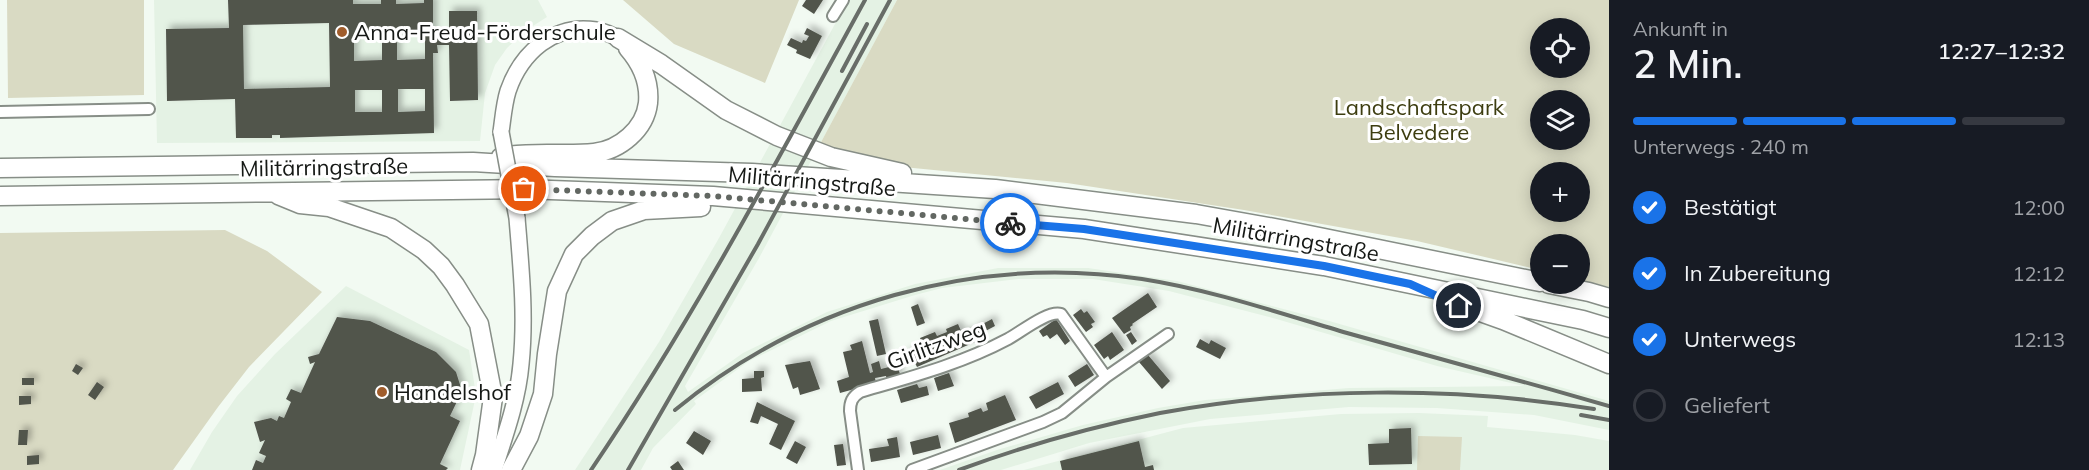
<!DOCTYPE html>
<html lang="de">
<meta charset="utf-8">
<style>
body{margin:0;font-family:Mulish,sans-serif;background:#20242c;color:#f1f3f6;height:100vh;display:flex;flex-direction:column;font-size:22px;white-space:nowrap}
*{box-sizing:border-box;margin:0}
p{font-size:20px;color:#9ea1a6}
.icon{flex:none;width:33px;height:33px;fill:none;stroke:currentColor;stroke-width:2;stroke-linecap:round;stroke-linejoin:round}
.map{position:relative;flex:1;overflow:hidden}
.panel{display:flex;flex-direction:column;background:#171b24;width:480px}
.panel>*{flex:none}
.tools{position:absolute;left:1530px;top:18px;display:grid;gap:12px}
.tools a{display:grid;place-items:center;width:60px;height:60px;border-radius:50%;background:#171b24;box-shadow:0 3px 15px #0003;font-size:30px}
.pin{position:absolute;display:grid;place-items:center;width:51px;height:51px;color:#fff;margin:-26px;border:3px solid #fff;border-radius:50%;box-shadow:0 2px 6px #0007}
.courier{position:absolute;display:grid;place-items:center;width:60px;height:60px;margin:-30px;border:4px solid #1a73e8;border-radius:50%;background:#fff;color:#222;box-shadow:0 2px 8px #0007}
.summary em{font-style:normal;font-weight:600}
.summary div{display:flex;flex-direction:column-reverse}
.summary{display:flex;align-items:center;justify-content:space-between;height:102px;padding:0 24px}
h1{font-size:39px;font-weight:600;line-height:45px}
.bar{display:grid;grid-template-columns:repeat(4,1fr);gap:9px 6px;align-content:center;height:72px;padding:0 24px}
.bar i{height:8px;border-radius:4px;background:#363941}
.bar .active{background:#1a73e8}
.bar p{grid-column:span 4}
ol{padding:0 24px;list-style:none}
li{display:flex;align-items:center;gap:18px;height:66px}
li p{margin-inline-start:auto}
li .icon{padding:6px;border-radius:50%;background:#1a73e8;color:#fff;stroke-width:4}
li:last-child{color:#9ea1a6}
li i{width:33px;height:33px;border:3px solid #363941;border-radius:50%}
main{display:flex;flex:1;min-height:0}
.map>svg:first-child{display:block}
</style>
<main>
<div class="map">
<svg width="1609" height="470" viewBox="0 0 1609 470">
<defs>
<filter id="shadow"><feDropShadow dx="4" dy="-4" stdDeviation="3" flood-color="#0004"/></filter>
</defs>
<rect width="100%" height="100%" fill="#f2faf2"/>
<!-- built -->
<path fill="#e4f2e4" d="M154 0H538L547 17 525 31 507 48 495 65 485 93 480 141 157 143Z
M848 0H897L759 258 685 386 688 392 743 353 827 312 915 284 998 268H1088L1177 281 1329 321 1609 401V430L1534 415 1437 408 1349 407 1210 419 1089 443 1001 470H940L997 450 1083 425 1158 408 1205 400 1349 388 1524 386 1437 366 1273 318 1169 291 1093 279H1019L942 288 915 295 831 321 749 361 694 401 696 404 653 448 641 470H575L659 342 719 238Z
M346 286 469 350 476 395 460 470H190L212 432 237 396 275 354Z
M1419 413 1488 416 1487 427 1575 435 1609 441V470H1024L1183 428 1341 414Z"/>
<!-- green -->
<path fill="#d9dac3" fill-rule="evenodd" d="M7 0H144V95L8 98Z
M623 0H799L765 83 674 44Z
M897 0H1609V287L1580 280V244H1540V270L1417 241 1244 210 1067 183 903 167 820 144ZM1540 28H1580V68H1540ZM1540 100H1580V140H1540ZM1540 172H1580V212H1540Z
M225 230 267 251 322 292 249 367 218 407 173 470H0V233Z
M1418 436 1462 437 1460 470H1417Z"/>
<!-- building -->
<path fill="#51544c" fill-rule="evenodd" filter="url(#shadow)" d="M228 0H353V4H381V0H396V4L424 3V0H433V39L449 38V11H477L478 100 450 101 449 45H437L438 53H433L434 133 280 138V135H272V138H236L235 99 167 101 166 29 229 28ZM329 23 330 87 244 89 243 25ZM354 33H382V60L354 61ZM397 33H425V59L397 60ZM398 89H425V111L398 112ZM355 90H382V112H355Z
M806 0H823L814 14 802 6Z
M807 28 822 36 810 59 796 53 797 50 787 45 791 38 802 43 803 40 806 41 809 36 804 34Z
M1148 293 1157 307 1132 324 1133 325 1130 327 1131 330 1124 334 1112 318Z
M918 304 925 323 917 326 911 307Z
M1081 309 1084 313 1087 311 1095 322 1091 324 1093 327 1086 332 1073 315Z
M337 317 370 321 436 352 456 372 462 391 450 416 460 421 440 464 448 468 446 470H252L256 460 263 463 266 456 259 453 265 440 260 442 254 422 271 418 277 421 279 416 284 418 291 402 286 399 291 389 301 393 315 362 310 364 308 357 319 354Z
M878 319 886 354 877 356 869 321Z
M992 319 995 326 976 336 973 329Z
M1056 319 1070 341 1065 345 1057 334 1050 339 1047 335 1043 337 1039 331Z
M958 324 962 333 970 330 975 342 917 367 915 363 909 365 904 354 924 347 920 338 935 332 937 336 947 332 946 329Z
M1112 332 1124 350 1110 360 1108 356 1104 359 1094 345Z
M1131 332 1137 341 1132 345 1126 335Z
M1200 339 1209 344 1211 340 1226 348 1220 359 1196 347Z
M862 341 870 373 873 372 871 364 879 361 881 369 897 365 901 377 887 381 886 376 875 378 876 383 840 393 837 381 849 377 843 352 852 350 850 345Z
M1148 355 1170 381 1162 389 1139 362Z
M810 361 820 389 800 395 798 387 793 389 785 365Z
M76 364 83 368 78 375 72 371Z
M1087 364 1094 375 1075 387 1068 376Z
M754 371H764V377L761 378 762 391 742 392V379L754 378Z
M949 373 954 386 938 391 934 378Z
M22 378H34V385H22Z
M97 382 104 387 95 400 88 395Z
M1058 382 1064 394 1036 409 1029 397Z
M917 384 919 388 927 386 929 395 901 403 897 390Z
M1005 395 1016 420 955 443 949 423 969 417 968 413 981 408 983 412 988 410 986 403Z
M19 396H31V404L19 405Z
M757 402 795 421 781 450 769 444 778 424 761 416 758 424 750 422Z
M1411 428 1412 464 1369 465 1368 444 1389 443V429Z
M19 430H28L27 445H18Z
M694 431 711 441 703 455 686 443Z
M938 435 941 448 913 455 910 442Z
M897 437 900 457 871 462 869 449 889 446 887 439Z
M795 441 806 447 797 464 786 458Z
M1139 441 1145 467 1153 465 1154 470H1062L1060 461Z
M843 444 846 465 837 466 834 445Z
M39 455V464L27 465V456Z
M678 461 684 470H672L670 467Z"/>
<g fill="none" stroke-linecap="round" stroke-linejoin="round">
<defs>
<path id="minor" d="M833 16 843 0
M0 112 149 109
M858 470 850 411C850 402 852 397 860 392 911 377 961 364 1008 339 1021 332 1048 310 1061 314L1106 377
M912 470 1043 422 1062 413 1106 377 1168 334"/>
<path id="secondary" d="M501 132C503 118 504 104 508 91 521 53 554 23 596 30 604 31 611 35 618 38
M494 470C505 436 518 400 521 364 526 315 521 267 517 218"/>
<path id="trunk" d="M618 38 661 64 726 110 777 136 831 157 902 173
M501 157C532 151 563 156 594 153 620 150 645 129 648 103 650 81 642 64 628 48
M0 168 473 162 555 167 752 173 995 189 1196 214 1280 229 1540 282
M278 195 300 204 329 207 391 228 424 250 441 266 455 285 479 324 493 397 485 455 481 470
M0 196 524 189 713 196 1084 229 1324 266 1583 320 1609 328
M1549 284 1589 292 1609 298
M1447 300 1503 320 1609 364
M511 470 529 436 543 394 547 354 557 291 574 254 592 236 612 221 644 210 701 207"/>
</defs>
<!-- minor casing -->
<use href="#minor" stroke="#878e87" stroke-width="14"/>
<!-- secondary casing -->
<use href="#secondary" stroke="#878e87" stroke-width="18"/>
<!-- trunk casing -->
<use href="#trunk" stroke="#878e87" stroke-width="21"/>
<!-- minor -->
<use href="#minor" stroke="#fff" stroke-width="10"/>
<!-- secondary -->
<use href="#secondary" stroke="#fff" stroke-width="15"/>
<!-- trunk -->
<use href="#trunk" stroke="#fff" stroke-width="18"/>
<!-- rail -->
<path stroke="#686d68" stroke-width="4" d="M842 71 867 24
M675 410C805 303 975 254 1142 279 1212 290 1279 313 1347 333 1435 357 1522 381 1609 406
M1581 415 1609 420
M591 470C693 320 778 159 865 0
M628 470 758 244 890 0
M959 470C1024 446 1091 427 1160 413 1301 387 1452 386 1594 409"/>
<defs>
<path id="secondary-bridge" d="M501 132 517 218"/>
</defs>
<!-- secondary-bridge casing -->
<use href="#secondary-bridge" stroke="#878e87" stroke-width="18" stroke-linecap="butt"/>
<!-- secondary-bridge -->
<use href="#secondary-bridge" stroke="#fff" stroke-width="15"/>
</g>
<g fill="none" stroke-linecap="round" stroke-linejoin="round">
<!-- done -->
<path stroke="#626762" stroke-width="6" stroke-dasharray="0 10.8" d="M524 189 713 196 1010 223"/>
<!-- route -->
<path stroke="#1a73e8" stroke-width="8" d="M1010 223 1084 229 1324 266 1410 284 1459 306"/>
</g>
<!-- markers -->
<g fill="#a05d2c" stroke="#fff" stroke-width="2">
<circle cx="342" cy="32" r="6"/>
<circle cx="382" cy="392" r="6"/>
</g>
<g text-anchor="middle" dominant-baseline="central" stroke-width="6" stroke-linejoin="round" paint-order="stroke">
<!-- poi labels -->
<g font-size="22" fill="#151815" stroke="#fff" text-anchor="start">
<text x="354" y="32">Anna-Freud-Förderschule</text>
<text x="394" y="392">Handelshof</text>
</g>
<!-- park labels -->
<g font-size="22" fill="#3d3d10" stroke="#fff">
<text x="1419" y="107">Landschaftspark<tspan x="1419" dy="25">Belvedere</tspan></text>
</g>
<!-- street labels -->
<g font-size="22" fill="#151815" stroke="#fff">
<text transform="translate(324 167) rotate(-1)">Militärringstraße</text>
<text transform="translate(812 181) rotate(5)">Militärringstraße</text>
<text transform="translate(1296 239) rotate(10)">Militärringstraße</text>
<text transform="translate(936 345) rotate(-20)">Girlitzweg</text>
</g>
</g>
</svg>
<div class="tools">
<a><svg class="icon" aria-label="locate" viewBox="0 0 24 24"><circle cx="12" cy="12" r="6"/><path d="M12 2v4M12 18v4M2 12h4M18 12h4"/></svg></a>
<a><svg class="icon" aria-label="layers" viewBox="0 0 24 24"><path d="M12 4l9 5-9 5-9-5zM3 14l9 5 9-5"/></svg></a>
<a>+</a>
<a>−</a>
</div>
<div class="pin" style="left:524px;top:189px;background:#ea580c"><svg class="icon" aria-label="bag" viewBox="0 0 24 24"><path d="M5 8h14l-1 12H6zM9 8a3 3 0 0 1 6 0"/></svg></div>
<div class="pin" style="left:1459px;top:306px;background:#1f2937"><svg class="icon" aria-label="home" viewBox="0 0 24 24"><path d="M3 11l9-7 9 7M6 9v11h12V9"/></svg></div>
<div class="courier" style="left:1010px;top:223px"><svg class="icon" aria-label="bike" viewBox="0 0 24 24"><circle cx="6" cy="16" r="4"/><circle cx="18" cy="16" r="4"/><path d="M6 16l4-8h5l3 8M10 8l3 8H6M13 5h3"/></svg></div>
</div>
<section class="panel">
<div class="summary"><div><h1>2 Min.</h1><p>Ankunft in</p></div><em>12:27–12:32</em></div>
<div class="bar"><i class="active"></i><i class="active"></i><i class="active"></i><i></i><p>Unterwegs · 240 m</p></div>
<ol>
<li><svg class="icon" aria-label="check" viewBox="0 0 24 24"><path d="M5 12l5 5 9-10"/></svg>Bestätigt<p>12:00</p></li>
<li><svg class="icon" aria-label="check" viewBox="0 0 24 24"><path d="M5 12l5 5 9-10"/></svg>In Zubereitung<p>12:12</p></li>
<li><svg class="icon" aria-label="check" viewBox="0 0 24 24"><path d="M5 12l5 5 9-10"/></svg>Unterwegs<p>12:13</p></li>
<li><i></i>Geliefert</li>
</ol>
</section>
</main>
